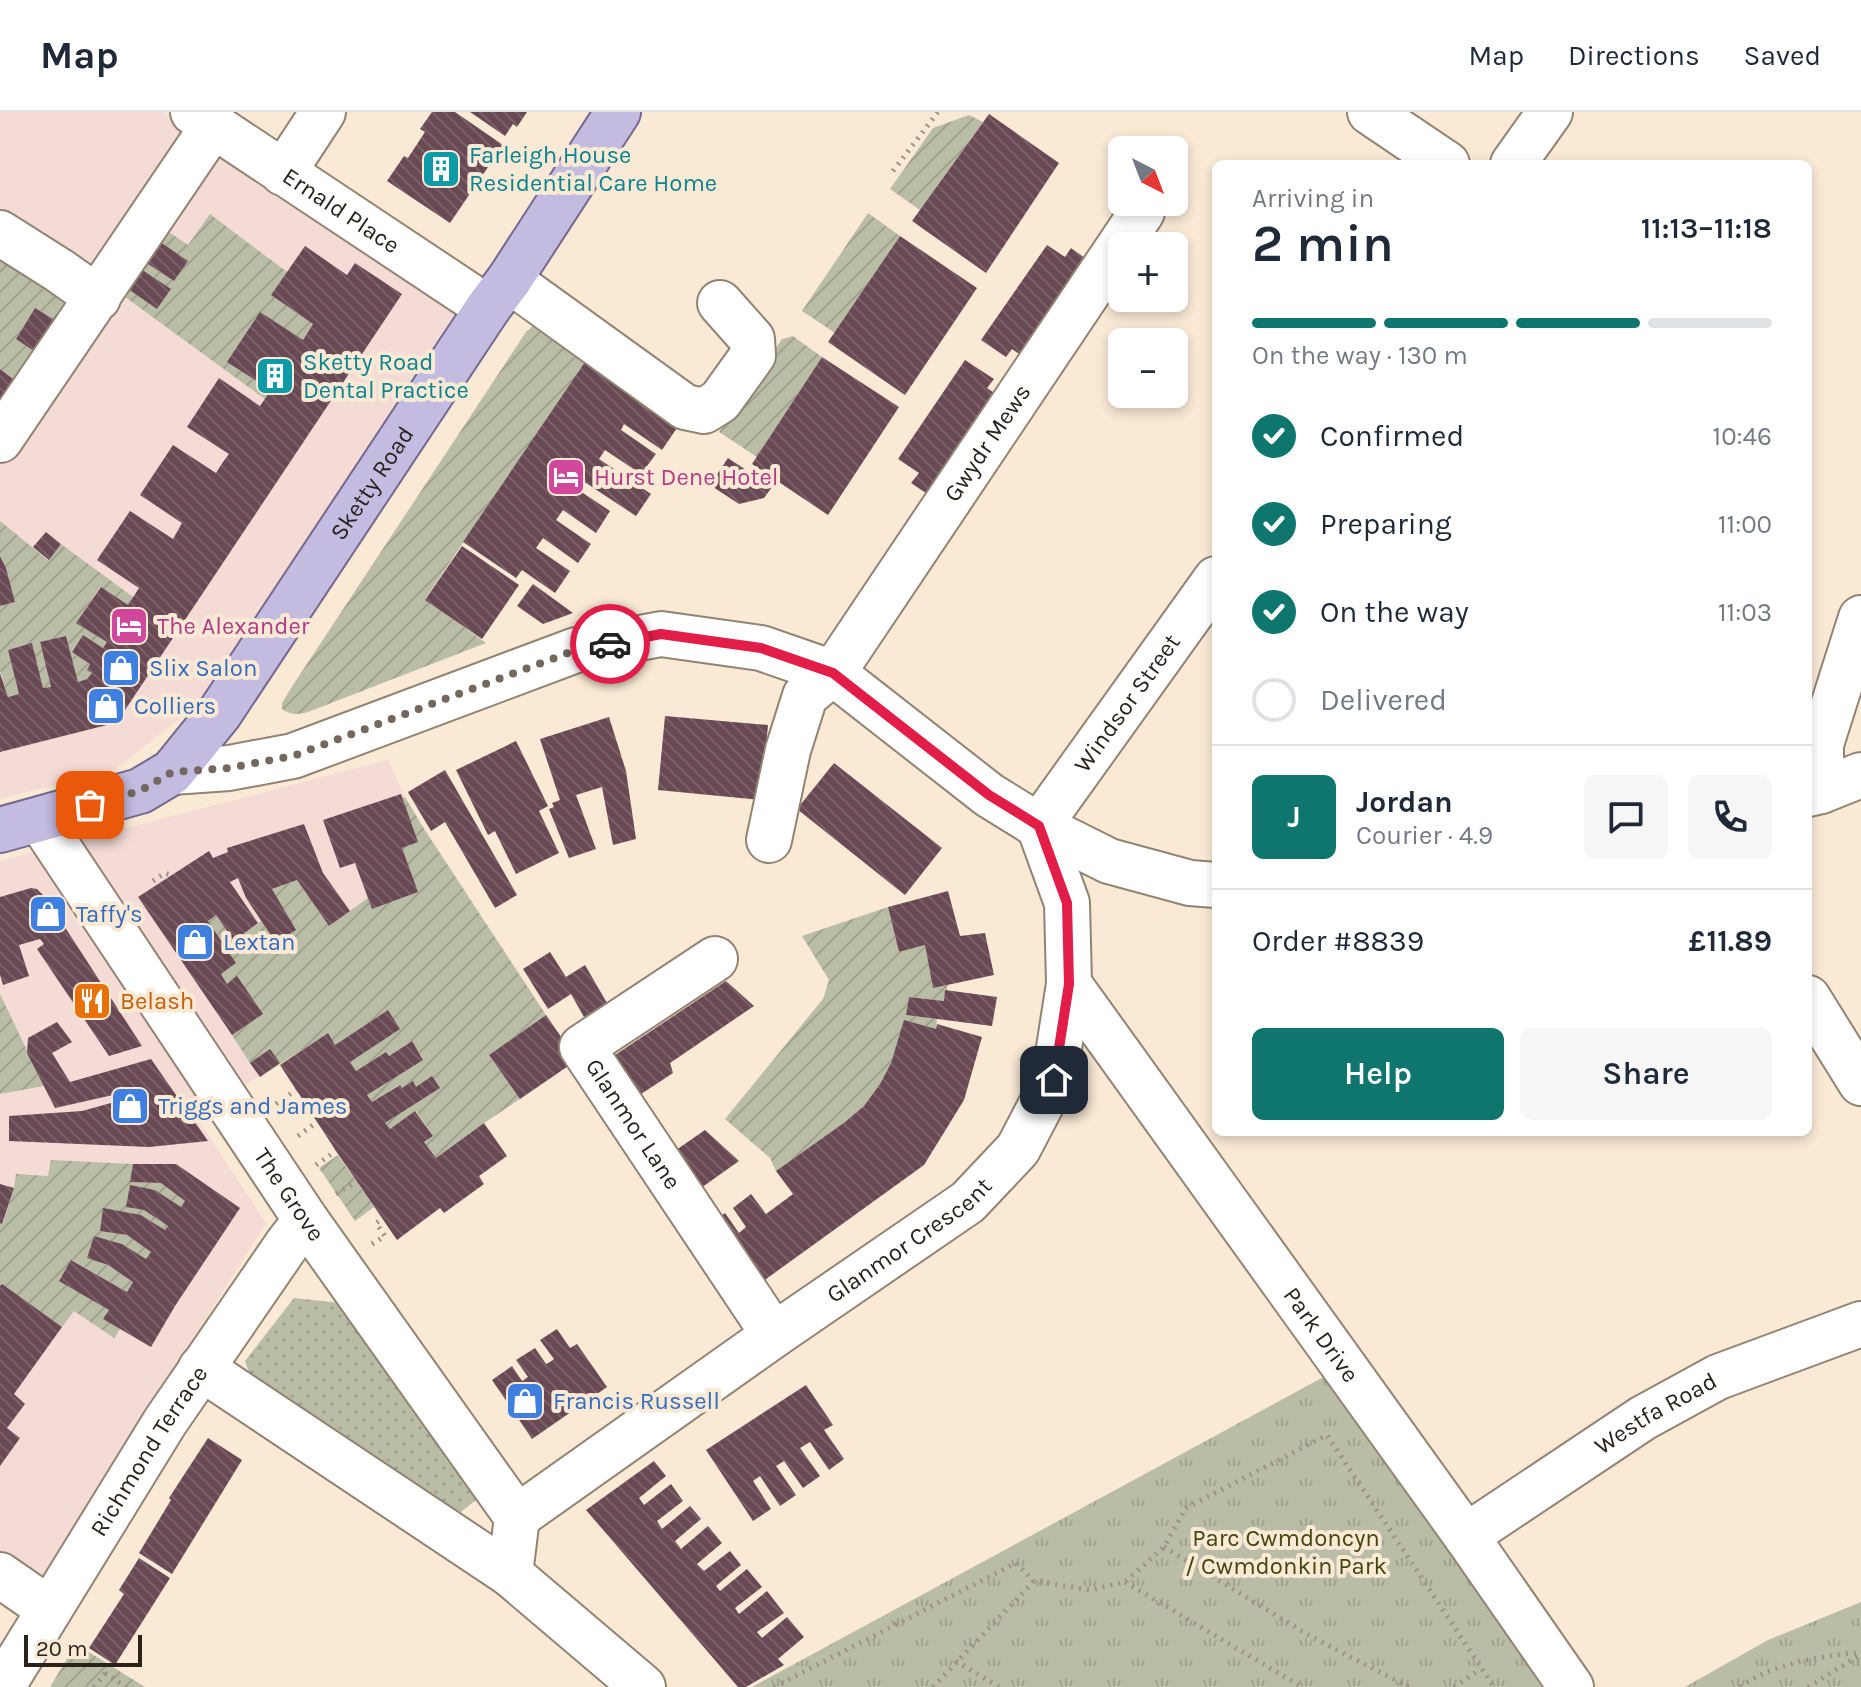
<!DOCTYPE html>
<meta charset="utf-8">
<style>
body{margin:0;font-family:Karla,sans-serif;background:#f6f6f7;color:#1f2937;height:100vh;display:flex;flex-direction:column;font-size:30px;white-space:nowrap}
*{box-sizing:border-box;margin:0}
p{font-size:26px;color:#747a83}
.icon{flex:none;width:44px;height:44px;fill:none;stroke:currentColor;stroke-width:2;stroke-linecap:round;stroke-linejoin:round}
.map{position:relative;flex:1;overflow:hidden}
.drawer{position:absolute;left:1212px;top:48px;width:600px;height:976px;display:flex;flex-direction:column;background:#fff;border-radius:12px;box-shadow:0 4px 12px #0003}
.drawer>*{flex:none}
.needle{width:52px;rotate:138deg}
.tools{position:absolute;left:1108px;top:24px;display:grid;gap:16px}
.tools a{display:grid;place-items:center;width:80px;height:80px;border-radius:12px;background:#fff;box-shadow:0 4px 12px #0003;font-size:40px}
.scale{position:absolute;left:24px;bottom:20px;width:118px;box-sizing:border-box;padding-left:8px;border:4px solid #29231c;border-top:0;font-size:22px;line-height:28px;white-space:nowrap;color:#29231c;-webkit-text-stroke:6px #f9e9d5;paint-order:stroke}
.pin{position:absolute;display:grid;place-items:center;width:68px;height:68px;color:#fff;margin:-34px;border-radius:16px;box-shadow:0 4px 12px #0006}
.courier{position:absolute;display:grid;place-items:center;width:80px;height:80px;margin:-40px;border:6px solid #e11d48;border-radius:50%;background:#fff;color:#222;box-shadow:0 2px 10px #0007}
.overview em{font-style:normal;font-weight:600}
.overview div{display:flex;flex-direction:column-reverse}
.overview{display:flex;align-items:center;justify-content:space-between;height:136px;padding:0 40px}
h1{font-size:52px;font-weight:600;line-height:60px}
.bar{display:grid;grid-template-columns:repeat(4,1fr);gap:12px 8px;align-content:center;height:96px;padding:0 40px}
.bar i{height:10px;border-radius:6px;background:#e0e1e3}
.bar .selected{background:#0f766e}
.bar p{grid-column:span 4}
.line{display:flex;align-items:center;gap:20px;padding:0 40px;border-top:2px solid #e0e1e3}
.line div{flex:1}
.round{display:grid;place-items:center;flex:none;width:84px;height:84px;border-radius:12px;background:#f6f6f7}
ol{padding:0 40px;list-style:none}
li{display:flex;align-items:center;gap:24px;height:88px}
li p{margin-inline-start:auto}
li .icon{padding:8px;border-radius:50%;background:#0f766e;color:#fff;stroke-width:4}
li:last-child{color:#747a83}
li i{width:44px;height:44px;border:4px solid #e0e1e3;border-radius:50%}
.cta{display:flex;gap:16px;margin-top:auto;padding:16px 40px}
.cta a{flex:1;height:92px;border-radius:12px;background:#0f766e;color:#fff;font-size:32px;font-weight:600;line-height:92px;text-align:center}
.cta a+a{background:#f6f6f7;color:#1f2937}
header{display:flex;align-items:center;gap:48px;box-sizing:border-box;height:112px;padding:0 40px;background:#fff;border-bottom:2px solid #e0e1e3}
header strong{font-size:38px}
nav{display:flex;gap:44px;margin-inline-start:auto;font-size:28px}
.map>svg:first-child{display:block}
</style>
<header>
<strong>Map</strong>
<nav><a>Map</a><a>Directions</a><a>Saved</a></nav>
</header>
<div class="map">
<svg width="1861" height="1575" viewBox="0 0 1861 1575">
<defs>
<pattern id="grass-dots" width="8" height="8" patternUnits="userSpaceOnUse" patternTransform="scale(2)"><rect width="8" height="8" fill="#babda6"/><path d="M2 2h.1M6 6h.1" fill="none" stroke="#a0a28e" stroke-width="1.8" stroke-linecap="round"/></pattern>
<pattern id="park-tufts" width="24" height="20" patternUnits="userSpaceOnUse" patternTransform="scale(2)"><rect width="24" height="20" fill="#babda6"/><path d="M3 7l-1-3M5 7V3M7 7l1-3M15 17l-1-3M17 17v-4M19 17l1-3" fill="none" stroke="#a0a28e"/></pattern>
<pattern id="garden-furrows" width="10" height="10" patternUnits="userSpaceOnUse" patternTransform="scale(2)"><rect width="10" height="10" fill="#babda6"/><path d="M-1 1l2-2M0 10L10 0M9 11l2-2" fill="none" stroke="#a0a28e"/></pattern>
<pattern id="building-back-hatch" width="6" height="6" patternUnits="userSpaceOnUse" patternTransform="scale(2)"><rect width="6" height="6" fill="#694953"/><path d="M-1 5l2 2M0 0l6 6M5-1l2 2" fill="none" stroke="#7a6068"/></pattern>
</defs>
<rect width="100%" height="100%" fill="#f9e9d5"/>
<!-- commercial -->
<path fill="#f5dbd5" d="M0 0H162L458 197 204 587 116 657 0 687Z
M388 648 405 685 491 820 196 1004 266 1111 40 1471 0 1444V749Z"/>
<!-- grass -->
<path fill="url(#grass-dots)" d="M294 1186 340 1191 481 1384 447 1411 256 1280 245 1249Z"/>
<!-- park -->
<path fill="url(#park-tufts)" d="M1331 1261 1542 1575H752Z
M1861 1490V1575H1685L1768 1528Z"/>
<!-- garden -->
<path fill="url(#garden-furrows)" d="M969 3 983 10 920 98 890 77 933 16Z
M868 101 900 124 835 221 802 199Z
M210 102 287 160 271 183 313 212 303 228 228 250 271 278 265 287 121 182 125 175 157 197 171 177 141 157 146 150 174 169 188 149 156 127 163 116 188 133Z
M0 136 80 187 68 216 35 196 16 227 47 248 26 277 0 257Z
M534 213 587 247 425 487 486 531 308 600C298 603 290 603 282 597V591L293 573 526 220Z
M793 224 822 245 757 345 719 320 782 227Z
M0 409 48 448 61 432 133 485 128 493 100 475 77 510 107 530 103 536 83 523 72 539 90 552 87 558 92 561 87 567 78 570 66 524 40 531 51 575 43 576 32 532 8 538 19 582 8 585 0 558V494L15 490 6 456 0 444Z
M405 685 424 717 546 903 489 943 520 987 484 1011 436 1046 424 1030 433 1024 416 999 390 1017 385 1011 439 976 416 975 413 970 402 976 399 973 372 990 367 983 423 947 411 929 389 944 386 940 356 959 350 950 388 898 335 933 327 922 260 965 279 951H250L232 923 263 902 237 865 227 872 221 862 236 851 208 809 216 803 234 829 261 809 276 831 295 818 272 777 297 768 329 814 368 786 372 797 417 780 402 736 417 730 402 686Z
M888 795 899 840 925 833 933 875 948 873 944 889 909 885 906 903 937 907 936 917 898 929 891 951 880 972 864 994 845 1010 776 1059 770 1046 725 1007 823 887 829 868 802 824Z
M0 882 44 974 0 982Z
M338 1043 374 1095 355 1109 319 1056Z
M51 1048 133 1052 131 1070 161 1071 185 1089 181 1095 155 1078 130 1074 127 1095 144 1098 168 1114 165 1118 141 1103 103 1097 100 1119 127 1123 151 1140 146 1147 122 1132 94 1124 87 1146 108 1153 133 1170 127 1180 72 1148 59 1168 109 1198 104 1207 120 1217 114 1226 74 1199 62 1215 2 1173 0 1174V1111H3L14 1076 16 1062 48 1064Z
M76 1532 145 1575H50Z"/>
<!-- building -->
<path fill="url(#building-back-hatch)" d="M432 0H455L503 33 450 111 387 69 404 44 408 46 425 20 420 17Z
M470 0H527L517 15 513 12 505 24Z
M989 2 1059 51 986 161 912 109Z
M900 124 977 176 905 283 828 230Z
M156 127 188 149 174 169 142 148Z
M1047 133 1065 145 1071 136 1092 151 1025 246 1012 237 1006 245 981 228Z
M305 134 347 163 355 151 402 182 123 601 107 613 0 640V561L8 585 19 582 8 538 32 531 43 576 51 575 40 530 66 524 78 570 87 567 92 561 87 558 90 552 72 540 83 523 103 536 107 530 76 511 101 475 128 493 139 476 97 448 130 399 173 427 182 411 140 383 173 333 216 361 223 350 229 342 187 315 219 266 260 294 271 278 227 250 260 200 303 228 313 212 271 183Z
M138 155 171 177 157 197 125 175Z
M35 196 68 216 47 248 16 227Z
M822 245 899 295 828 403 752 352Z
M587 247 681 310 662 338 624 312 621 318 656 342 641 362 605 338 599 347 651 382 636 404 583 369 577 377 610 399 596 421 563 398 556 408 591 432 578 451 543 426 536 436 570 459 555 481 522 458 516 466 463 430Z
M965 248 994 267 987 276 1000 285 932 385 911 371 919 361 898 347Z
M0 257 26 277 0 313Z
M728 346 772 375 764 386 739 392 710 373Z
M46 420 61 432 49 448 33 435Z
M462 434 519 473 482 527 425 488Z
M0 444 6 456 15 490 0 494Z
M533 472 573 501 543 512 517 494Z
M665 604 768 613 761 688 658 678Z
M609 605 626 659 636 727 613 733 602 675 576 683 596 737 569 746 549 697 554 695 552 691 560 688 540 627Z
M516 629 548 694 539 699 559 741 516 762 495 719 488 723 456 658Z
M834 651 942 736 905 783 797 697Z
M445 658 517 783 495 796 445 710 431 719 409 682 408 680Z
M401 682 418 730 402 736 418 780 372 797 355 751 340 756 323 708Z
M304 712 323 761 350 799 329 814 297 768 272 777 296 818 276 831 246 786 238 766 230 770 258 811 234 829 216 803 208 809 236 851 221 862 227 872 237 864 263 902 232 923 138 785 209 739 213 746 228 740 227 736Z
M31 776 37 777 46 786 142 934 109 944 37 837 44 832 40 827 19 833 29 864 3 873 0 863V785Z
M948 779 960 824 985 821 994 863 933 876 925 833 899 840 888 795Z
M550 840 566 865 585 853 607 891 584 905 571 882 548 897 523 857Z
M726 869 754 894 670 951 673 961 629 990 603 951Z
M945 878 997 885 992 914 906 903 909 885 944 889Z
M388 898 400 917 350 950 356 959 386 940 389 944 412 929 423 948 367 983 372 990 400 973 402 976 413 969 416 975 432 964 440 976 385 1011 390 1017 415 999 433 1024 424 1030 436 1046 484 1011 507 1044 479 1064 484 1072 444 1101 440 1096 397 1128 336 1039 280 953 328 921 335 933Z
M546 903 577 948 520 987 489 943Z
M904 908 936 917 937 912 982 925 964 988 924 1053 755 1175 710 1112 725 1101 739 1121 746 1115 733 1096 751 1082 766 1102 793 1082 776 1059 845 1010 864 994 880 972 891 951Z
M57 910 72 930 52 941 70 970 151 947 208 1029 149 1035 9 1029V1004L82 999 118 989 113 983 55 996 27 941 28 926Z
M270 937 280 951 260 965 250 951Z
M705 1018 739 1049 691 1083 666 1045Z
M133 1052H176L240 1096 175 1194 151 1235 103 1207 109 1198 59 1169 71 1148 127 1180 133 1170 108 1153 87 1146 94 1124 122 1132 146 1147 151 1140 127 1123 100 1119 103 1096 141 1103 165 1118 168 1114 144 1098 126 1095 130 1073 155 1078 181 1095 185 1089 161 1071 130 1070Z
M0 1072 14 1076 2 1112 0 1111Z
M2 1172 62 1215 14 1282 25 1292 7 1316 20 1326 0 1354V1174Z
M557 1217 570 1236 577 1232 607 1275 532 1327 492 1268 512 1254 522 1269 528 1265 516 1248 535 1236 546 1252 550 1250 554 1247 540 1228Z
M806 1273 833 1313 824 1318 844 1347 829 1358 810 1330 800 1336 820 1364 803 1376 784 1349 776 1354 796 1383 780 1394 760 1364 753 1369 771 1397 753 1409 706 1338Z
M208 1326 242 1348 172 1462 139 1441 171 1388 169 1386Z
M654 1349 666 1364 639 1386 644 1393 671 1372 683 1389 657 1409 662 1417 690 1394 701 1407 675 1429 681 1437 708 1414 722 1431 697 1452 704 1459 730 1439 741 1453 716 1474 720 1479 747 1457 762 1475 735 1496 739 1502 767 1479 784 1501 757 1520 762 1526 787 1505 804 1525 778 1547 784 1553 746 1575H738L586 1398Z
M139 1446 170 1466 115 1553 89 1536 124 1482 119 1478Z"/>
<g fill="none" stroke-linecap="round" stroke-linejoin="round">
<defs>
<g id="minor">
<path id="s1" d="M193 0 488 196"/>
<path d="M1370 0 1447 52"/>
<path d="M1513 52 1550 0"/>
<path d="M283 61 323 0"/>
<path d="M0 121 60 159 98 186"/>
<path d="M509 168 685 295 704 299 720 289 753 243 752 227 720 191"/>
<path d="M0 328 213 14"/>
<path d="M172 660 229 656 293 644 576 538 661 522 761 536 833 561 989 683 1039 714 1109 749 1190 771 1216 773"/>
<path d="M1821 679V632L1861 506"/>
<path d="M1808 682 1821 679 1861 663"/>
<path id="s2" d="M40 708 306 1108 517 1405 510 1462 643 1575"/>
<path id="s3" d="M769 728 788 638 805 584 833 561 1142 100"/>
<path id="s4" d="M715 847 582 935 774 1223"/>
<path id="s5" d="M1069 872 1466 1424 1571 1575"/>
<path d="M1808 886 1861 971"/>
<path d="M201 1256 510 1462"/>
<path id="s6" d="M517 1405 774 1223 968 1090 1018 1037 1054 968 1069 872 1067 791 1039 714 1216 467"/>
<path id="s7" d="M1466 1424 1643 1306 1718 1265 1861 1212"/>
<path d="M0 1463 49 1497"/>
<path id="s8" d="M2 1575 165 1310 288 1131 306 1108"/>
</g>
<g id="major">
<path id="s9" d="M0 718 140 679 172 660 219 602 488 196 509 168 618 0"/>
</g>
</defs>
<!-- minor casing -->
<use href="#minor" stroke="#928472" stroke-width="48"/>
<!-- major casing -->
<use href="#major" stroke="#73688e" stroke-width="48"/>
<!-- path -->
<path stroke="#9d9283" stroke-width="5" stroke-dasharray="2 6" stroke-linecap="butt" d="M893 59 938 0
M153 769 165 761 171 763
M276 992 296 978
M298 1024 317 1010
M316 1053 336 1039
M336 1082 357 1069
M372 1132 385 1124 376 1111 382 1107
M1164 1435 1310 1524 1409 1575
M1125 1470 1302 1575
M956 1549 999 1575
M105 1561 126 1575
M94 1575 108 1558
M774 1575 1016 1451 1034 1469
M933 1575 1034 1469 1090 1478 1125 1470 1164 1435 1186 1396 1327 1323 1494 1575
M1454 1575 1481 1557
M1740 1575C1775 1550 1819 1545 1861 1540
M1808 1575 1860 1543"/>
<!-- minor -->
<use href="#minor" stroke="#fff" stroke-width="44"/>
<!-- major -->
<use href="#major" stroke="#c3bbe0" stroke-width="44"/>
</g>
<g fill="none" stroke-linecap="round" stroke-linejoin="round">
<!-- done -->
<path stroke="#72685d" stroke-width="8" stroke-dasharray="0 14.4" d="M90 693 140 679 172 660 229 656 293 644 576 538 610 532"/>
<!-- route -->
<path stroke="#e11d48" stroke-width="10" d="M610 532 661 522 761 536 833 561 989 683 1039 714 1067 791 1069 872 1054 968"/>
</g>
<!-- icons -->
<defs>
<symbol id="building-square" viewBox="-11 -11 22 22"><rect x="-9" y="-9" width="18" height="18" rx="4" fill="#0f9aa8" stroke="#f9e9d5"/><path d="M-4-6H4V6H1V3H-1V6H-4ZM-2.5-4.3h1.7v1.8h-1.7ZM.8-4.3h1.7v1.8H.8ZM-2.5-1h1.7V.8h-1.7ZM.8-1h1.7V.8H.8Z" fill="#fff"/></symbol>
<symbol id="hotel-square" viewBox="-11 -11 22 22"><rect x="-9" y="-9" width="18" height="18" rx="4" fill="#d1479c" stroke="#f9e9d5"/><path d="M-6-4.5h1.5V1H6V5H4.5V3h-9V5H-6ZM-4 0a1.8 1.8 0 1 1 3.6 0ZM.5 0V-2.5h3Q6-2.5 6 0Z" fill="#fff"/></symbol>
<symbol id="shop-square" viewBox="-11 -11 22 22"><rect x="-9" y="-9" width="18" height="18" rx="4" fill="#3f7fe0" stroke="#f9e9d5"/><path d="M-5-2.5h2.3a2.7 3.5 0 0 1 5.4 0H5L5.5 6h-11ZM-1.5-2.5h3a1.5 2.3 0 0 0-3 0Z" fill="#fff"/></symbol>
<symbol id="restaurant-square" viewBox="-11 -11 22 22"><rect x="-9" y="-9" width="18" height="18" rx="4" fill="#e8710a" stroke="#f9e9d5"/><path d="M-5-6h1v4h1v-4h1v4h1v-4h1v5L-1.5 .5V6h-2V.5L-5-1ZM5-6V6H3V1.5H1.5Q1.5-4 5-6Z" fill="#fff"/></symbol>
</defs>
<g fill-rule="evenodd">
<use href="#building-square" x="419" y="35" width="44" height="44"/>
<use href="#building-square" x="253" y="242" width="44" height="44"/>
<use href="#hotel-square" x="544" y="343" width="44" height="44"/>
<use href="#hotel-square" x="107" y="492" width="44" height="44"/>
<use href="#shop-square" x="99" y="534" width="44" height="44"/>
<use href="#shop-square" x="84" y="572" width="44" height="44"/>
<use href="#shop-square" x="26" y="780" width="44" height="44"/>
<use href="#shop-square" x="173" y="808" width="44" height="44"/>
<use href="#restaurant-square" x="70" y="867" width="44" height="44"/>
<use href="#shop-square" x="108" y="972" width="44" height="44"/>
<use href="#shop-square" x="503" y="1267" width="44" height="44"/>
</g>
<g text-anchor="middle" dominant-baseline="central" stroke-width="8" stroke-linejoin="round" paint-order="stroke">
<!-- culture labels -->
<g font-size="24" fill="#0d838f" stroke="#f9e9d5" text-anchor="start">
<text x="469" y="43">Farleigh House<tspan x="469" dy="28">Residential Care Home</tspan></text>
<text x="303" y="250">Sketty Road<tspan x="303" dy="28">Dental Practice</tspan></text>
</g>
<!-- street labels -->
<g font-size="24" fill="#29231c" stroke="#f9e9d5">
<text stroke="none"><textPath href="#s1" startOffset="178">Ernald Place</textPath></text>
<text stroke="none"><textPath href="#s3" startOffset="462">Gwydr Mews</textPath></text>
<text stroke="none"><textPath href="#s9" startOffset="534">Sketty Road</textPath></text>
<text stroke="none"><textPath href="#s6" startOffset="1112">Windsor Street</textPath></text>
<text stroke="none"><textPath href="#s4" startOffset="252">Glanmor Lane</textPath></text>
<text stroke="none"><textPath href="#s2" startOffset="450">The Grove</textPath></text>
<text stroke="none"><textPath href="#s6" startOffset="480">Glanmor Crescent</textPath></text>
<text stroke="none"><textPath href="#s5" startOffset="432">Park Drive</textPath></text>
<text stroke="none"><textPath href="#s7" startOffset="226">Westfa Road</textPath></text>
<text stroke="none"><textPath href="#s8" startOffset="278">Richmond Terrace</textPath></text>
</g>
<!-- hotel labels -->
<g font-size="24" fill="#b23c85" stroke="#f9e9d5" text-anchor="start">
<text x="594" y="365">Hurst Dene Hotel</text>
<text x="157" y="514">The Alexander</text>
</g>
<!-- shop labels -->
<g font-size="24" fill="#366cbe" stroke="#f9e9d5" text-anchor="start">
<text x="149" y="556">Slix Salon</text>
<text x="134" y="594">Colliers</text>
<text x="76" y="802">Taffy's</text>
<text x="223" y="830">Lextan</text>
<text x="158" y="994">Triggs and James</text>
<text x="553" y="1289">Francis Russell</text>
</g>
<!-- food labels -->
<g font-size="24" fill="#c56008" stroke="#f9e9d5" text-anchor="start">
<text x="120" y="889">Belash</text>
</g>
<!-- park labels -->
<g font-size="24" fill="#424710" stroke="#f9e9d5">
<text x="1286" y="1426">Parc Cwmdoncyn<tspan x="1286" dy="28">/ Cwmdonkin Park</tspan></text>
</g>
</g>
</svg>
<div class="tools">
<a><svg class="needle" viewBox="-14 -14 28 28"><path d="M0-13l5 13h-10z" fill="#e53935"/><path d="M0 13l5-13h-10z" fill="#747a83"/></svg></a>
<a>+</a>
<a>−</a>
</div>
<div class="scale">20 m</div>
<div class="pin" style="left:90px;top:693px;background:#ea580c"><svg class="icon" aria-label="bag" viewBox="0 0 24 24"><path d="M5 8h14l-1 12H6zM9 8a3 3 0 0 1 6 0"/></svg></div>
<div class="pin" style="left:1054px;top:968px;background:#1f2937"><svg class="icon" aria-label="home" viewBox="0 0 24 24"><path d="M3 11l9-7 9 7M6 9v11h12V9"/></svg></div>
<div class="courier" style="left:610px;top:532px"><svg class="icon" aria-label="car" viewBox="0 0 24 24"><path d="M5 17H2v-5l4-1 3-4h7l3 4 3 1v5h-3M9 17h6M6 11h13"/><circle cx="7" cy="17" r="2"/><circle cx="17" cy="17" r="2"/></svg></div>
<section class="drawer">
<div class="overview"><div><h1>2 min</h1><p>Arriving in</p></div><em>11:13–11:18</em></div>
<div class="bar"><i class="selected"></i><i class="selected"></i><i class="selected"></i><i></i><p>On the way · 130 m</p></div>
<ol>
<li><svg class="icon" aria-label="check" viewBox="0 0 24 24"><path d="M5 12l5 5 9-10"/></svg>Confirmed<p>10:46</p></li>
<li><svg class="icon" aria-label="check" viewBox="0 0 24 24"><path d="M5 12l5 5 9-10"/></svg>Preparing<p>11:00</p></li>
<li><svg class="icon" aria-label="check" viewBox="0 0 24 24"><path d="M5 12l5 5 9-10"/></svg>On the way<p>11:03</p></li>
<li><i></i>Delivered</li>
</ol>
<div class="line" style="height:144px"><b class="round" style="background:#0f766e;color:#fff">J</b><div><b>Jordan</b><p>Courier · 4.9</p></div><a class="round"><svg class="icon" aria-label="chat" viewBox="0 0 24 24"><path d="M4 5h16v11H9l-5 4z"/></svg></a><a class="round"><svg class="icon" aria-label="phone" viewBox="0 0 24 24"><path d="M5 4h4l2 5-3 2q2 4 5 5l2-3 5 2v4C11 20 4 13 5 4z"/></svg></a></div>
<div class="line" style="height:104px"><div>Order #8839</div><b>£11.89</b></div>
<div class="cta"><a>Help</a><a>Share</a></div>
</section>
</div>
